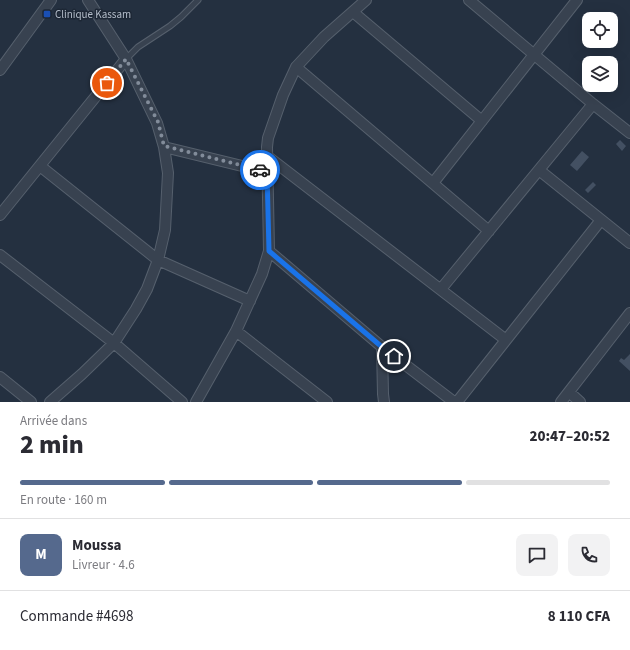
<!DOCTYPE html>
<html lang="fr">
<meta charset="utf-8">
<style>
body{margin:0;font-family:"Source Sans 3",sans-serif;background:#f2f2f3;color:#2b2b33;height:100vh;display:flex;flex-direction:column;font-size:15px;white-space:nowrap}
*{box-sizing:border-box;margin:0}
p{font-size:13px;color:#7c7c81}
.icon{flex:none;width:22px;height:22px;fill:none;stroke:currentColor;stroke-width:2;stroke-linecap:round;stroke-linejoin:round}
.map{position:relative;height:402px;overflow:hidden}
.sheet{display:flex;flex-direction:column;background:#fff;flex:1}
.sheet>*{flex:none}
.tools{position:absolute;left:582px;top:12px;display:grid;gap:8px}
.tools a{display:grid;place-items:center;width:36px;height:36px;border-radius:8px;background:#fff;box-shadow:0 4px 16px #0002;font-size:20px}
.pin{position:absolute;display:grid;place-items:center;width:34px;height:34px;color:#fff;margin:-17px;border:2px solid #fff;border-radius:50%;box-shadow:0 1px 4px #0007}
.courier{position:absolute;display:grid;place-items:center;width:40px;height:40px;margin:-20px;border:3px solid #1a73e8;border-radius:50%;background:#fff;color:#222;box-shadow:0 1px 5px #0007}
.head em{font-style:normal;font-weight:800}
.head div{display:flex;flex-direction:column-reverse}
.head{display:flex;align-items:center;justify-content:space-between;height:68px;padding:0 20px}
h1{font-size:26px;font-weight:800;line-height:30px}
.bar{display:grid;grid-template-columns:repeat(4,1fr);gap:6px 4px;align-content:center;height:48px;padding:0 20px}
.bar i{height:5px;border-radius:3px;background:#e1e1e2}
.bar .selected{background:#55698d}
.bar p{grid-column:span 4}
.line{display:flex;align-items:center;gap:10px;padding:0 20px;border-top:1px solid #e1e1e2}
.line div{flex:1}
.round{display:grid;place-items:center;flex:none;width:42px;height:42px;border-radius:8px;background:#f2f2f3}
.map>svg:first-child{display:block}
</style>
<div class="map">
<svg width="630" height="402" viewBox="0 0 630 402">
<rect width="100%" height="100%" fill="#243040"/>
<!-- building -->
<path fill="#435062" d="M620 140 626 146 622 151 616 144Z
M582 151 589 157 577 171 570 165Z
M593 182 596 185 588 193 585 190Z
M630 354V371L619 361 621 358 624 360Z"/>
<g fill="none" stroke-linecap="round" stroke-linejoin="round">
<defs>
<path id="lane" d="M126 59 138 47 170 26 181 17 198 0"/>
<path id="street" d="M366 0 324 37 296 67 283 95 268 138 267 147 269 251 382 347 454 402
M469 0 593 104 630 133
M353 12 482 121
M296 67 489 231
M0 70 51 0
M164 147 267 172
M267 156 506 340
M40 166 158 260 250 301
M539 170 630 243
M433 183 577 0
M0 215 126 59
M0 255 114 343 182 402
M441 289 593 104
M236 331 327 402
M382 347 383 394 384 402
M0 377 31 402
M569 392 580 402
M50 402 82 374 114 343 136 309 147 289 158 260 165 230 168 173 164 147 157 123 126 59 88 0
M196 402 236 331 262 274 269 251
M457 402 601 220
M561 402 630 313"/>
</defs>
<!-- lane casing -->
<use href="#lane" stroke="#56606d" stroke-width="7"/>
<!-- street casing -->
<use href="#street" stroke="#56606d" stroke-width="12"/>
<!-- lane -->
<use href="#lane" stroke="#384250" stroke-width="5"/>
<!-- street -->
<use href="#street" stroke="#384250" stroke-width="10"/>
</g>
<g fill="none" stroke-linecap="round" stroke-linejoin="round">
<!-- done -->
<path stroke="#828c9a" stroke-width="4" stroke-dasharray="0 7.2" d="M107 83 126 59 158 122 164 146 260 170"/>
<!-- route -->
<path stroke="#1a73e8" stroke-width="5" d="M260 170 267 172 269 251 382 347 394 356"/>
</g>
<!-- markers -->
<rect fill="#1a4fb4" stroke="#1d2735" stroke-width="1.5" x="43" y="10" width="8" height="8" rx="2"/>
<g text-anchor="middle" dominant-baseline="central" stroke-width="3" stroke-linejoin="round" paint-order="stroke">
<!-- poi labels -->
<g font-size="11" fill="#b4bdca" stroke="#1d2735" text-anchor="start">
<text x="55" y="14">Clinique Kassam</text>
</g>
</g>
</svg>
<div class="tools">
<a><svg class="icon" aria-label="locate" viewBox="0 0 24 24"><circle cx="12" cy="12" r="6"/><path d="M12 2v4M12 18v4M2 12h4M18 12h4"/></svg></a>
<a><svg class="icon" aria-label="layers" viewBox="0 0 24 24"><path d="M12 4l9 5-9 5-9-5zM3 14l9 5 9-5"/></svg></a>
</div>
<div class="pin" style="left:107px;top:83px;background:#ea580c"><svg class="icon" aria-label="bag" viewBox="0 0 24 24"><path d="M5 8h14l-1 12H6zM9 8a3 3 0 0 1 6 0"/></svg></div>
<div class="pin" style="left:394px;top:356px;background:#1f2937"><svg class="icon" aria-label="home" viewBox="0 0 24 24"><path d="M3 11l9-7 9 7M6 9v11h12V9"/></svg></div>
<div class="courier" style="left:260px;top:170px"><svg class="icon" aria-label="car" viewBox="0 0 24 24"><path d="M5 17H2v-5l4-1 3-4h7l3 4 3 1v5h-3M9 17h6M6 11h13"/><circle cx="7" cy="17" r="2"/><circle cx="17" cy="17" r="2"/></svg></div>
</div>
<section class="sheet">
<div class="head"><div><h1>2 min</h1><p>Arrivée dans</p></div><em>20:47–20:52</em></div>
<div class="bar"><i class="selected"></i><i class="selected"></i><i class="selected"></i><i></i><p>En route · 160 m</p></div>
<div class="line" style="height:72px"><b class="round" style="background:#55698d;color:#fff">M</b><div><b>Moussa</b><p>Livreur · 4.6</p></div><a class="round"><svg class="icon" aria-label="chat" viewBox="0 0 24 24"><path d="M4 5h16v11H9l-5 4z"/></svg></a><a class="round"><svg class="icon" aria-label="phone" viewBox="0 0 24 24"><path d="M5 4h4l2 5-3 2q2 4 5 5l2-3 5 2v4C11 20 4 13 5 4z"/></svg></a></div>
<div class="line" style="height:52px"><div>Commande #4698</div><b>8 110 CFA</b></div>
</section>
